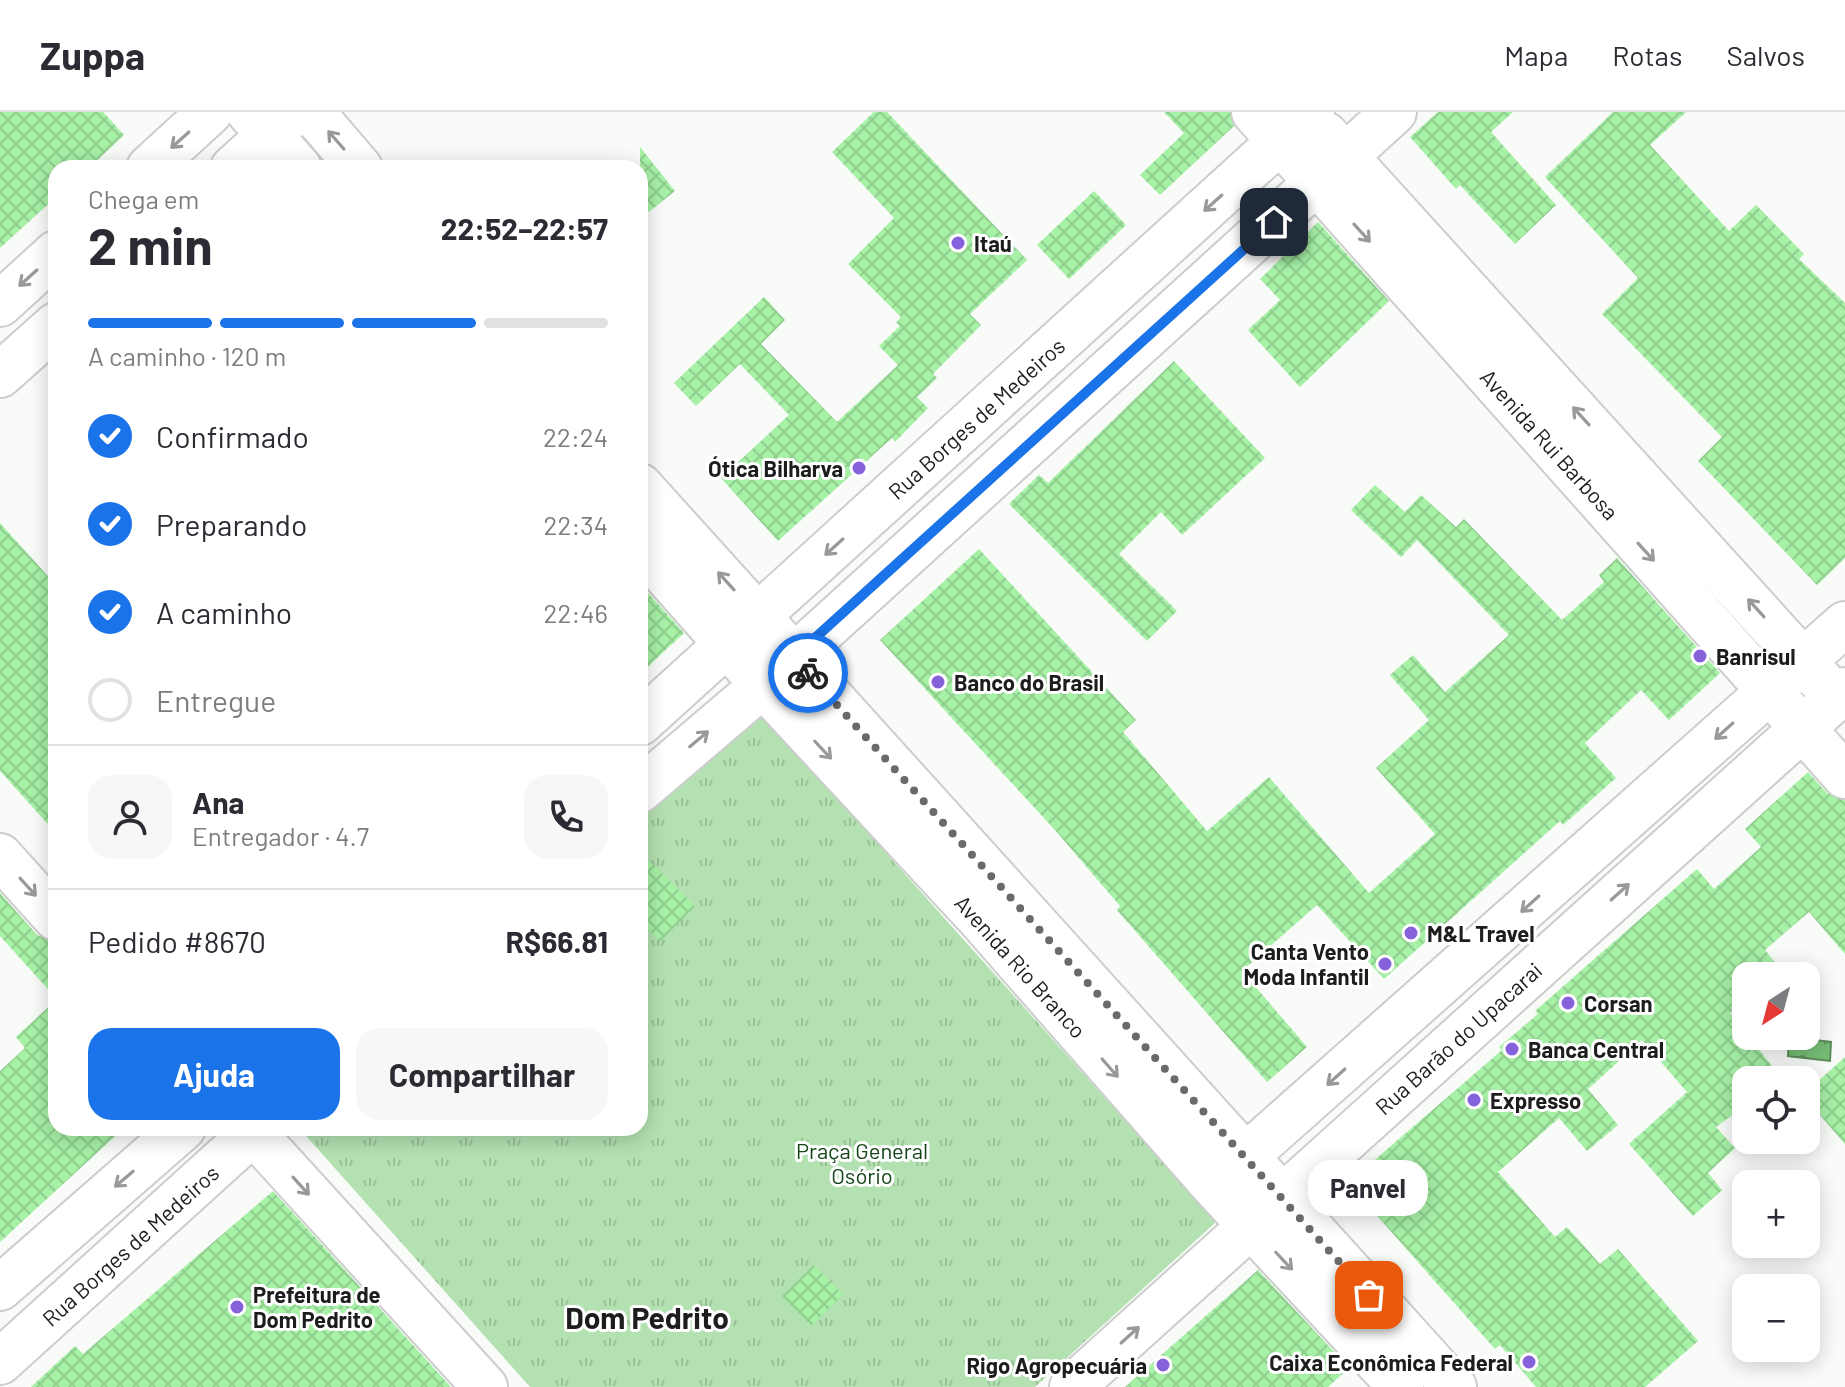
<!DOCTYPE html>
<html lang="pt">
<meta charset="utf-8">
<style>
body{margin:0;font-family:Barlow,sans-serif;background:#f7f7f7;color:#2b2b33;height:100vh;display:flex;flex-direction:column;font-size:30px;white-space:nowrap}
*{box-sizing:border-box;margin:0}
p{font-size:26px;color:#7c7c81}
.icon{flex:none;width:44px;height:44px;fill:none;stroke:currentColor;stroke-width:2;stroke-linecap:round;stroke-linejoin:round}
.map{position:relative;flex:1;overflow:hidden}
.sheet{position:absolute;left:48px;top:48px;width:600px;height:976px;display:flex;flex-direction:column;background:#fff;border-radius:24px;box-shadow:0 4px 20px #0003}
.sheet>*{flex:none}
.needle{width:52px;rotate:216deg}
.buttons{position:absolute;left:1732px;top:850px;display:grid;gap:16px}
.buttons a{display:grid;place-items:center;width:88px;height:88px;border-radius:16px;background:#fff;box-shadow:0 4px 20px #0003;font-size:40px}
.pin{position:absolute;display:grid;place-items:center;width:68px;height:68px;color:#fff;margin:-34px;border-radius:16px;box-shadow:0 4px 12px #0006}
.courier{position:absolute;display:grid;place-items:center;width:80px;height:80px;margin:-40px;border:6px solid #1a73e8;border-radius:50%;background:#fff;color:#222;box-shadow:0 2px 10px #0007}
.bubble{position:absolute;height:56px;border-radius:24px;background:#fff;box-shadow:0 4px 20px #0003;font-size:26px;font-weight:700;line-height:56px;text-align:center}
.headline em{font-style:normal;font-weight:700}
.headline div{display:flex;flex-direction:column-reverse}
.headline{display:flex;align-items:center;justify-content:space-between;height:136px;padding:0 40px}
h1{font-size:52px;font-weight:700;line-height:60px}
.bar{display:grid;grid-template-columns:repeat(4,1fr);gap:12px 8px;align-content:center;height:96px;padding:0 40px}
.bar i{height:10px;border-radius:6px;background:#e1e1e2}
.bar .selected{background:#1a73e8}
.bar p{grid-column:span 4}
.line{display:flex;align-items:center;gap:20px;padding:0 40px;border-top:2px solid #e1e1e2}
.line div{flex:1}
.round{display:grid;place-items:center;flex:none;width:84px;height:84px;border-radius:24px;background:#f7f7f7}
ol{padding:0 40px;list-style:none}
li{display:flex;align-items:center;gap:24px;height:88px}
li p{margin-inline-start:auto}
li .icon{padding:8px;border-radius:50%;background:#1a73e8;color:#fff;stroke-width:4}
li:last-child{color:#7c7c81}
li i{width:44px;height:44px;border:4px solid #e1e1e2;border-radius:50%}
.cta{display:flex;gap:16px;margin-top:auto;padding:16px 40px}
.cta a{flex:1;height:92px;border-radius:24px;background:#1a73e8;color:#fff;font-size:32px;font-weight:700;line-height:92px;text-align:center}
.cta a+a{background:#f7f7f7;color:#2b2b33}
header{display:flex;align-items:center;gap:48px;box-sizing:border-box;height:112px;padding:0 40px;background:#fff;border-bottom:2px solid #e1e1e2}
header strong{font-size:38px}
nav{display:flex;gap:44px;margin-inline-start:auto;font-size:28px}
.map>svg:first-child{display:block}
</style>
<header>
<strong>Zuppa</strong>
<nav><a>Mapa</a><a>Rotas</a><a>Salvos</a></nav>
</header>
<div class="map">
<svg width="1845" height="1275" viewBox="0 0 1845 1275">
<defs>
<pattern id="park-tufts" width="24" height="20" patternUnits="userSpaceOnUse" patternTransform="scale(2)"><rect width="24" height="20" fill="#b3e1b1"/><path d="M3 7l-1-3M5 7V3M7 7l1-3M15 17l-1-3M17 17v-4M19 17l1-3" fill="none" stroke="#99c198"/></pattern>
<pattern id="water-ripples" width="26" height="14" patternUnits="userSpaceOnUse" patternTransform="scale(2)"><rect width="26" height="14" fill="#77be76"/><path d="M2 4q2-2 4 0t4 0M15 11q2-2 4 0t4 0" fill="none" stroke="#619a60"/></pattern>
<pattern id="building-cross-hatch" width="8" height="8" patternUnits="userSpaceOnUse" patternTransform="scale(2)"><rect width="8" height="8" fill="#a7f1a6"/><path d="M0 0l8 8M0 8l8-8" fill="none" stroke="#8fce8e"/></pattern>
</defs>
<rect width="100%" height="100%" fill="#f8fbf8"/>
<!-- park -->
<path fill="url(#park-tufts)" d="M760 600 1216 1110 1035 1275H530L299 1016H640V707Z"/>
<!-- water -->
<path fill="url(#water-ripples)" stroke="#5c8e5b" stroke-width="2" d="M1789 925 1831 930 1830 949 1788 944Z"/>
<!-- building -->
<path fill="url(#building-cross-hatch)" d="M0 0H103L124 23 89 56H56V85L0 136Z
M874 0H887L1027 148 970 202 981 213 933 262 937 266 917 285 928 296 895 330 892 326 778 429 721 366 789 303 740 252 696 294 674 271 764 185 785 208 761 232 837 310 898 253 879 234 900 214 896 211 901 205 848 152 894 106 832 40Z
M1164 0H1230L1234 14 1160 83 1140 63 1184 21Z
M1438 0H1513L1491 20 1556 93 1515 132 1460 73 1456 77 1410 25Z
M1613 0H1686L1650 33 1729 119 1756 93 1804 142 1799 147 1845 191V446L1817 473 1698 349 1722 325 1602 202 1638 166 1545 65Z
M640 35 675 79 640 107Z
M1094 79 1126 113 1069 167 1037 133Z
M1318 110 1389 189 1300 275 1248 218 1280 188 1260 167Z
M1174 249 1265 346 1182 423 1161 400 1119 442 1177 499 1147 529 1009 392 1039 363 1048 371Z
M1375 373 1405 400 1421 383 1456 415 1464 407 1562 508 1604 470 1599 463 1617 446 1720 561 1669 608 1641 578 1585 631 1616 666 1563 713 1560 709 1384 867 1317 793 1242 859 1307 935 1267 970 1117 798 1120 794 1055 718 880 528 979 437 1136 608 1123 620 1207 719 1269 665 1369 781 1435 722 1376 656 1429 608 1390 563 1413 543 1445 580 1509 523 1417 428 1401 445 1351 398Z
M0 411 56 473V721L0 659Z
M640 472 684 521 640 562Z
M1808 660 1827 681 1845 688V842L1809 800 1765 838 1786 864H1746V888L1730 901 1783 968H1746V993L1716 1015 1735 1036 1708 1061 1722 1078 1693 1104 1629 1032 1687 980 1642 928 1588 977 1618 1013 1587 1039 1559 1006 1498 1060 1555 1125 1567 1115 1600 1152 1618 1137 1698 1229 1645 1275H1536L1500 1233 1495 1237 1348 1071 1502 938 1499 935 1538 902 1535 899 1697 757 1714 777 1761 735 1745 717Z
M640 740 695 794 660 830 640 809Z
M0 781 37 823 56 830V886L0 824Z
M56 888V1016H124L0 1130V959L25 936 16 925Z
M1845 945V1032L1806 987V980Z
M273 1079 451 1275H31L75 1234 83 1242Z
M814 1153 843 1183 811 1214 782 1184Z
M1258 1158 1349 1256 1328 1275H1125Z"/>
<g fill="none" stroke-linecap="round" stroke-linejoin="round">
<defs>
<path id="minor" d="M1254 0 1845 664
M1326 23 1823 571
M149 56 210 0
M233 56 295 0
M0 192 56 141
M0 263 56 213
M640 611 1312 0
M640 678 763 573 1394 0
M0 744 56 806
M249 1016 485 1275
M1219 1068 1845 512
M0 1176 183 1016
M0 1250 258 1016
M1072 1275 1845 578"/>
<path id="tertiary" d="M249 0 299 56
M312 0 360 56
M640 374 1454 1275
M640 434 763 573 979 806 1213 1073 1401 1275"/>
</defs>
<!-- minor casing -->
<use href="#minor" stroke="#cccecb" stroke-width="48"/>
<!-- tertiary casing -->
<use href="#tertiary" stroke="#cccecb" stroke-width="48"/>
<!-- minor -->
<use href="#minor" stroke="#fff" stroke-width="44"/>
<!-- tertiary -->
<use href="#tertiary" stroke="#fff" stroke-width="44"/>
</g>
<!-- one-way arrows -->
<defs><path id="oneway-shaft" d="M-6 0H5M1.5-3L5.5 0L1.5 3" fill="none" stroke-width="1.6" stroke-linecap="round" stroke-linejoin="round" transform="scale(2)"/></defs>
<g stroke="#999">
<use href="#oneway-shaft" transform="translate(180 28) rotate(138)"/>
<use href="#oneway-shaft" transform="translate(336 28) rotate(-131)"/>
<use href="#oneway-shaft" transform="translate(1213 91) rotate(138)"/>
<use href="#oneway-shaft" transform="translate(1362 121) rotate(48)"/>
<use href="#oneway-shaft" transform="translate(28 166) rotate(138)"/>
<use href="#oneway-shaft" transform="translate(1581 304) rotate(-132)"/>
<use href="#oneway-shaft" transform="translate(834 435) rotate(138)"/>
<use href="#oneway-shaft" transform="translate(1646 440) rotate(48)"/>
<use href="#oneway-shaft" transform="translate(726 469) rotate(-132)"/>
<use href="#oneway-shaft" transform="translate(1756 496) rotate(-132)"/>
<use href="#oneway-shaft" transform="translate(1724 619) rotate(138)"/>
<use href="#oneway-shaft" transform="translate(699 627) rotate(-40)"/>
<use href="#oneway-shaft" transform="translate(823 638) rotate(47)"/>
<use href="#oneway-shaft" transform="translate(28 775) rotate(48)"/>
<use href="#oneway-shaft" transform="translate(1620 780) rotate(-42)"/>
<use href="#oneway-shaft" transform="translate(1530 792) rotate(138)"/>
<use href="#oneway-shaft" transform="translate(1110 956) rotate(49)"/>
<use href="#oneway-shaft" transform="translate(1336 965) rotate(138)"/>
<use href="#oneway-shaft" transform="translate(124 1067) rotate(140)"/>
<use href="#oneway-shaft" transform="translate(301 1074) rotate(48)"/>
<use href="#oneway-shaft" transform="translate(1284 1149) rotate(47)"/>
<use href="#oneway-shaft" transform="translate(1130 1223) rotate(-42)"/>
</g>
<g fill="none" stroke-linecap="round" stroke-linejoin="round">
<!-- done -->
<path stroke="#696b69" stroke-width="8" stroke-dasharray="0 14.4" d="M808 561 1369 1183"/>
<!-- route -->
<path stroke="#1a73e8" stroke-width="10" d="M808 561 794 545 1274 110"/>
</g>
<!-- markers -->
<g fill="#8661dc" stroke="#fff" stroke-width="3">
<circle cx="958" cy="131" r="8"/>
<circle cx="859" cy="356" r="8"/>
<circle cx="1700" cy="544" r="8"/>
<circle cx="938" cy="570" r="8"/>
<circle cx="1411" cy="821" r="8"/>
<circle cx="1385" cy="852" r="8"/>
<circle cx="1568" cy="891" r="8"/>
<circle cx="1512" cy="937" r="8"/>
<circle cx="1474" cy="988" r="8"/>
<circle cx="237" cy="1195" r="8"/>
<circle cx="1529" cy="1250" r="8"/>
<circle cx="1163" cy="1253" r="8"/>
</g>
<g text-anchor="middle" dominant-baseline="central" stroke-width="6" stroke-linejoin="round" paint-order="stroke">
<!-- poi labels -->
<g font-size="22" font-weight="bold" fill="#1c1d1c" stroke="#fff" text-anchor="start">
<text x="974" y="131">Itaú</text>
<text x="843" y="356" text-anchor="end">Ótica Bilharva</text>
<text x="1716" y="544">Banrisul</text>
<text x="954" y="570">Banco do Brasil</text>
<text x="1427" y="821">M&amp;L Travel</text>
<text x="1369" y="839" text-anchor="end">Canta Vento<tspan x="1369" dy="25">Moda Infantil</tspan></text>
<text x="1584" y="891">Corsan</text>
<text x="1528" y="937">Banca Central</text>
<text x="1490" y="988">Expresso</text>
<text x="253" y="1182">Prefeitura de<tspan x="253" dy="25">Dom Pedrito</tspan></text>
<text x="1513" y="1250" text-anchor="end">Caixa Econômica Federal</text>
<text x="1147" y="1253" text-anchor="end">Rigo Agropecuária</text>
</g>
<!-- street labels -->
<g font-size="22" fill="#1c1d1c" stroke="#fff">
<text transform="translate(976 306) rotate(-42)">Rua Borges de Medeiros</text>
<text transform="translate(1550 332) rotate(48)">Avenida Rui Barbosa</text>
<text transform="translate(1021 854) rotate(48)">Avenida Rio Branco</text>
<text transform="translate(1458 926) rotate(-42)">Rua Barão do Upacarai</text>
<text transform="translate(130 1133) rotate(-42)">Rua Borges de Medeiros</text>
</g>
<!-- park labels -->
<g font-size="22" fill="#134516" stroke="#fff">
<text x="862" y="1038">Praça General<tspan x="862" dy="25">Osório</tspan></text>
</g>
<!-- district labels -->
<g font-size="30" font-weight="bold" fill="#1c1d1c" stroke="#fff">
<text x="647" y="1205">Dom Pedrito</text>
</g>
</g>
</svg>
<div class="buttons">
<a><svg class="needle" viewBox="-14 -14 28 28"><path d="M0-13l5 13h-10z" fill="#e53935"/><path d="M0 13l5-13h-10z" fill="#7c7c81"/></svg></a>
<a><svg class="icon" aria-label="locate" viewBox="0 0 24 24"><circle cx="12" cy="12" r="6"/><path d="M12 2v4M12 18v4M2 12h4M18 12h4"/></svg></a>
<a>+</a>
<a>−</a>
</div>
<div class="pin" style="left:1369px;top:1183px;background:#ea580c"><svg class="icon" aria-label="bag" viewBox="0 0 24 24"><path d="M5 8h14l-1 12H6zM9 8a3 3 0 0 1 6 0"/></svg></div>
<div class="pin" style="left:1274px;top:110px;background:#1f2937"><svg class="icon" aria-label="home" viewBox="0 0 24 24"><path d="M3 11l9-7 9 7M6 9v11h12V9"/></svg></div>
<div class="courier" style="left:808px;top:561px"><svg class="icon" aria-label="bike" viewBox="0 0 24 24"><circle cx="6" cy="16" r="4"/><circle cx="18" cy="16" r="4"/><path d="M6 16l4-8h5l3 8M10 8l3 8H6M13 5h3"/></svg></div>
<div class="bubble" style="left:1308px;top:1048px;width:120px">Panvel</div>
<section class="sheet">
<div class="headline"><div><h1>2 min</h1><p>Chega em</p></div><em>22:52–22:57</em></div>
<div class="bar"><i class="selected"></i><i class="selected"></i><i class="selected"></i><i></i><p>A caminho · 120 m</p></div>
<ol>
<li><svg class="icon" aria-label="check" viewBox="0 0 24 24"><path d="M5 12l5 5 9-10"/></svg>Confirmado<p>22:24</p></li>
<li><svg class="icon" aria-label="check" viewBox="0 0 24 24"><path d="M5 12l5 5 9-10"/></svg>Preparando<p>22:34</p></li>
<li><svg class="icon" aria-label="check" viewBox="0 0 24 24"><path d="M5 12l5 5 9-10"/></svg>A caminho<p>22:46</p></li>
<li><i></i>Entregue</li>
</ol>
<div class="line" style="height:144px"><a class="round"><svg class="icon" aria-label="person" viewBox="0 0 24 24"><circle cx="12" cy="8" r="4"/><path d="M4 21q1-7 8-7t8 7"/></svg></a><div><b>Ana</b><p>Entregador · 4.7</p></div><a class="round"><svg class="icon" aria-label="phone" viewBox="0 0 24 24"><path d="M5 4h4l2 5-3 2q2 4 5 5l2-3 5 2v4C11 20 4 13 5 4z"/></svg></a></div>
<div class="line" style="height:104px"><div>Pedido #8670</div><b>R$66.81</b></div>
<div class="cta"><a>Ajuda</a><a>Compartilhar</a></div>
</section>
</div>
